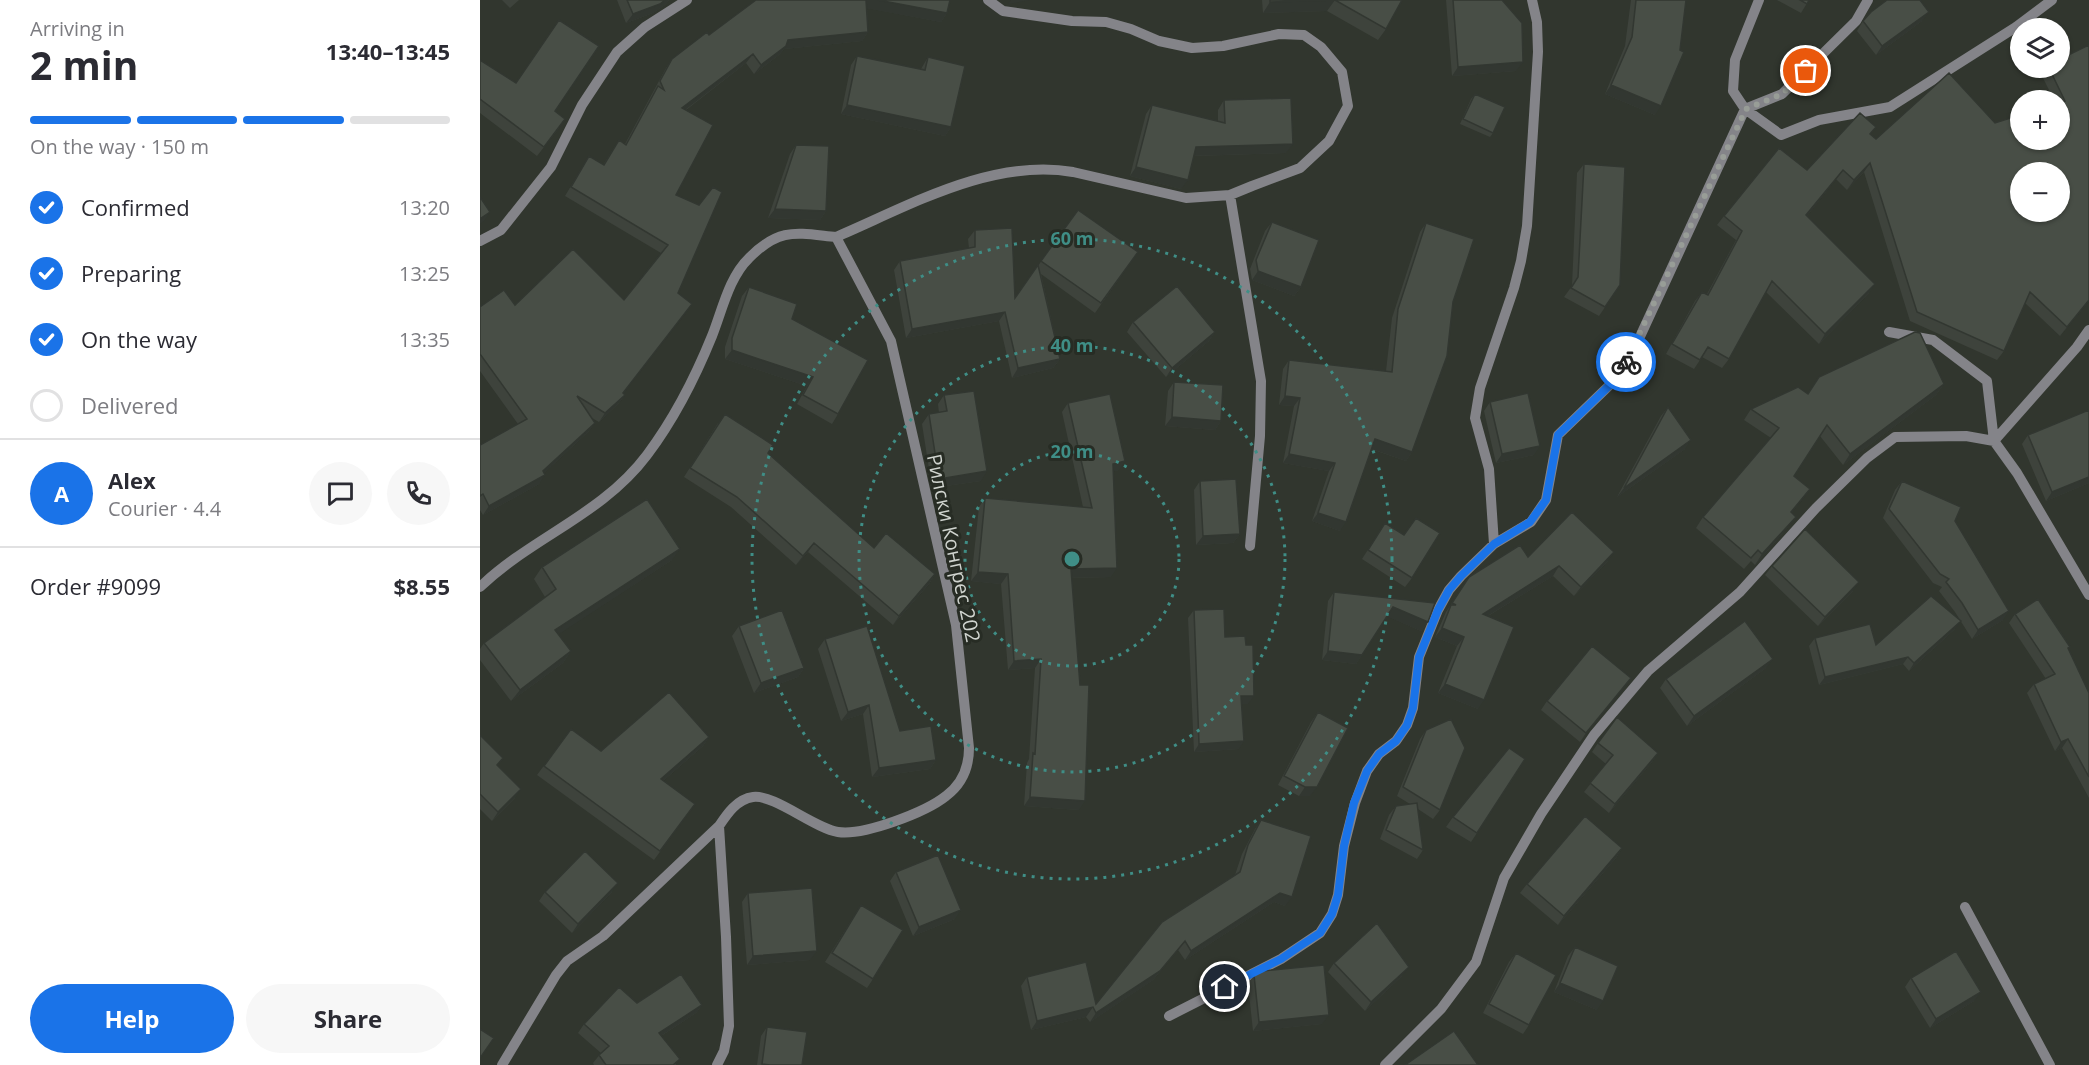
<!DOCTYPE html>
<meta charset="utf-8">
<style>
body{margin:0;font-family:"Open Sans",sans-serif;background:#f7f7f7;color:#2b2b33;height:100vh;display:flex;flex-direction:column;font-size:22px;white-space:nowrap}
*{box-sizing:border-box;margin:0}
p{font-size:20px;color:#7c7c81}
.icon{flex:none;width:33px;height:33px;fill:none;stroke:currentColor;stroke-width:2;stroke-linecap:round;stroke-linejoin:round}
.map{position:relative;flex:1;overflow:hidden}
.panel{display:flex;flex-direction:column;background:#fff;width:480px}
.panel>*{flex:none}
.controls{position:absolute;left:1530px;top:18px;display:grid;gap:12px}
.controls a{display:grid;place-items:center;width:60px;height:60px;border-radius:50%;background:#fff;box-shadow:0 2px 4px #0004;font-size:30px}
.pin{position:absolute;display:grid;place-items:center;width:51px;height:51px;color:#fff;margin:-26px;border:3px solid #fff;border-radius:50%;box-shadow:0 2px 6px #0007}
.courier{position:absolute;display:grid;place-items:center;width:60px;height:60px;margin:-30px;border:4px solid #1a73e8;border-radius:50%;background:#fff;color:#222;box-shadow:0 2px 8px #0007}
.overview em{font-style:normal;font-weight:700}
.overview div{display:flex;flex-direction:column-reverse}
.overview{display:flex;align-items:center;justify-content:space-between;height:102px;padding:0 30px}
h1{font-size:39px;font-weight:700;line-height:45px}
.bar{display:grid;grid-template-columns:repeat(4,1fr);gap:9px 6px;align-content:center;height:72px;padding:0 30px}
.bar i{height:8px;border-radius:4px;background:#e1e1e2}
.bar .active{background:#1a73e8}
.bar p{grid-column:span 4}
.line{display:flex;align-items:center;gap:15px;padding:0 30px;border-top:2px solid #e1e1e2}
.line div{flex:1}
.round{display:grid;place-items:center;flex:none;width:63px;height:63px;border-radius:32px;background:#f7f7f7}
ol{padding:0 30px;list-style:none}
li{display:flex;align-items:center;gap:18px;height:66px}
li p{margin-inline-start:auto}
li .icon{padding:6px;border-radius:50%;background:#1a73e8;color:#fff;stroke-width:4}
li:last-child{color:#7c7c81}
li i{width:33px;height:33px;border:3px solid #e1e1e2;border-radius:50%}
.primary-button{display:flex;gap:12px;margin-top:auto;padding:12px 30px}
.primary-button a{flex:1;height:69px;border-radius:36px;background:#1a73e8;color:#fff;font-size:24px;font-weight:700;line-height:69px;text-align:center}
.primary-button a+a{background:#f7f7f7;color:#2b2b33}
main{display:flex;flex:1;min-height:0}
.map>svg:first-child{display:block}
</style>
<main>
<section class="panel">
<div class="overview"><div><h1>2 min</h1><p>Arriving in</p></div><em>13:40–13:45</em></div>
<div class="bar"><i class="active"></i><i class="active"></i><i class="active"></i><i></i><p>On the way · 150 m</p></div>
<ol>
<li><svg class="icon" aria-label="check" viewBox="0 0 24 24"><path d="M5 12l5 5 9-10"/></svg>Confirmed<p>13:20</p></li>
<li><svg class="icon" aria-label="check" viewBox="0 0 24 24"><path d="M5 12l5 5 9-10"/></svg>Preparing<p>13:25</p></li>
<li><svg class="icon" aria-label="check" viewBox="0 0 24 24"><path d="M5 12l5 5 9-10"/></svg>On the way<p>13:35</p></li>
<li><i></i>Delivered</li>
</ol>
<div class="line" style="height:108px"><b class="round" style="background:#1a73e8;color:#fff">A</b><div><b>Alex</b><p>Courier · 4.4</p></div><a class="round"><svg class="icon" aria-label="chat" viewBox="0 0 24 24"><path d="M4 5h16v11H9l-5 4z"/></svg></a><a class="round"><svg class="icon" aria-label="phone" viewBox="0 0 24 24"><path d="M5 4h4l2 5-3 2q2 4 5 5l2-3 5 2v4C11 20 4 13 5 4z"/></svg></a></div>
<div class="line" style="height:78px"><div>Order #9099</div><b>$8.55</b></div>
<div class="primary-button"><a>Help</a><a>Share</a></div>
</section>
<div class="map">
<svg width="1609" height="1065" viewBox="0 0 1609 1065">
<rect width="100%" height="100%" fill="#31362e"/>
<g fill="none" stroke-linecap="round" stroke-linejoin="round">
<!-- minor -->
<path stroke="#848489" stroke-width="10" d="M1279 0 1255 60 1253 91 1265 109 1301 135 1339 120 1410 107 1536 27 1572 0
M750 195 781 381 780 436 770 546
M0 241 21 230 71 167 102 105 137 52 165 27 207 0
M1409 332 1453 340 1507 381 1514 441 1537 473 1609 595
M1014 544 1009 469 995 418 1000 388 1034 288 1041 261 1047 226 1058 52 1057 22 1052 0
M0 587C52 537 122 515 167 455 194 419 215 378 232 336 242 311 249 277 269 258 300 227 316 233 356 237
M1485 907 1570 1065
M689 1016 801 959 840 933 852 914 858 895 864 846 875 803 887 771 899 754 916 741 927 725 933 708 939 657 958 610 969 590 981 576 1014 544 1051 522 1066 500 1078 435 1137 378 1158 341 1265 109 1302 94 1376 21 1388 0
M22 1065 76 975 87 961 123 936 239 826C247 814 257 799 273 797 294 794 334 828 358 832 384 836 446 812 466 796 482 784 489 767 489 748L476 625 411 341 356 237C429 206 511 158 593 172L706 198 750 195 772 186 820 168 849 141 868 106 862 72 841 47 824 35 799 34 743 46 712 48 679 41 651 29 626 22 592 21 523 11 508 0
M237 1065 244 1051 249 1026 246 937 239 826
M905 1065 961 1009 996 962 1024 878 1061 814 1114 735 1168 671 1260 592 1336 508 1387 458 1415 437 1486 436 1514 441 1597 347 1609 330"/>
</g>
<!-- wall -->
<path fill="#3e433c" d="M22 0H39L30 8Z
M137 0H189L185 5 173 13 146 23Z
M276 0 467 13 461 22 387 8 388 32 382 41 304 49 299 55 274 74 266 63 206 110 196 195 198 293 212 304 143 393 145 395 138 404 119 422 112 418 115 423 108 432 64 473 59 484 3 515 0 510V445L38 424 0 371V307L144 300 181 253 85 196 109 156 123 165 139 140 145 144 186 68 192 59 229 35Z
M782 0H922L906 29 898 40 847 11 783 13Z
M966 0H1022L1036 71 972 76Z
M1151 0H1206L1175 115 1125 94 1145 46Z
M1297 0H1329L1321 13Z
M1383 21H1442L1396 55 1377 31Z
M1609 45V301L1580 336 1545 303 1524 351 1517 360 1430 321 1384 172 1367 190 1356 179 1327 216 1389 293 1339 344 1286 292 1249 359 1242 368 1222 357 1214 369 1186 354 1215 301 1222 292 1227 294 1256 240 1237 225 1244 216 1391 135 1396 139 1515 123 1580 140V100H1574L1561 74 1566 68H1580Z
M377 56 441 69 448 57 471 127 465 136 361 114 371 65Z
M0 60 75 111 79 128 57 156 0 113Z
M995 94 1013 133 1010 137 980 124 991 99Z
M744 100 806 153 714 156 701 189 650 176 666 114 672 105 738 122V110Z
M316 145 346 211 340 220 288 218 310 154Z
M1104 164 1140 285 1119 316 1084 297 1092 286 1097 173Z
M598 210 658 252 615 313 561 274 580 359 573 368 532 378 519 321 426 338 414 270 420 261 489 248 488 239 495 230 535 298Z
M792 222 821 287 814 296 772 280 770 269 785 231Z
M946 223 973 302 932 452 926 461 891 449 860 531 832 521 849 471 803 463 814 406 799 405 803 369 809 360 906 371 912 318 940 232Z
M269 287 312 319 358 414 352 424 317 404 327 386 245 359V347L262 296Z
M653 322 735 332 729 341 686 377 647 332Z
M694 382 741 421 735 430 685 426 688 391Z
M1464 384 1456 395 1363 465 1340 436 1314 476 1330 489 1312 512 1308 527 1275 565 1271 561 1264 569 1216 528 1223 517 1291 438 1264 420 1271 409 1328 394Z
M464 395 501 481 452 488 442 424 449 414 459 413 458 404Z
M1010 402 1054 455 1016 463 1004 411Z
M588 403 639 470 633 471 631 577 592 578 599 810 544 806 547 763 549 759 555 668 528 670 521 584 491 581 499 507 505 498 603 507 582 412Z
M1188 407 1205 449 1137 497 1181 416Z
M238 423 288 453 394 548 455 574 449 584 413 625 328 552 316 565 251 507 204 477Z
M1548 435 1609 483 1566 501 1542 444Z
M720 481 760 534 753 543 716 545 714 490Z
M1422 481 1475 521 1523 620 1492 639 1475 612 1459 591 1462 587 1453 583 1403 518 1415 490Z
M905 523 932 578 925 587 882 559Z
M192 560 78 634 91 651 83 663 31 701 0 660V649L4 643 65 597 54 579 62 567Z
M1128 561 1094 596 1073 576 1008 616 998 709 958 693 977 646 955 637 966 612 989 577Z
M1292 566 1373 591 1338 626 1285 575Z
M854 592 948 622 941 631 907 616 876 664 842 660 848 601Z
M714 610 745 637 768 704H762L759 749 714 752 708 618Z
M1535 614 1588 649 1609 693V798L1582 748 1575 751 1547 693 1554 684 1566 679 1529 623Z
M259 626 324 668 318 677 274 693 252 636Z
M1475 629 1429 671 1423 664 1339 685 1329 646 1335 638 1396 645Z
M345 639 420 731 456 760 450 769 392 777 383 714 361 721 338 649Z
M1286 668 1207 726 1180 688 1186 679Z
M1151 678 1100 742 1061 710 1067 701Z
M838 712 830 796H819L798 785 831 722Z
M91 729 121 751 229 737 223 746 183 781 215 804 174 860 57 775Z
M946 730 960 810 953 819 938 809 943 850 937 859 900 839 909 815 916 806 930 804 917 796 940 739Z
M0 735 23 758 17 766 35 798 12 821 0 809Z
M1118 743 1178 753 1172 762 1129 813 1104 792 1126 764 1112 752Z
M973 817 997 833 991 842 966 827Z
M781 820 805 906 794 902 705 960 698 950 673 980 610 1022 606 1017 551 1030 541 986 547 977 616 1004 755 875 762 854 775 829Z
M1142 848 1136 858 1078 925 1040 893 1047 884Z
M416 872 475 919 433 936 410 881Z
M65 892H132L92 933 59 901Z
M268 893 330 960 267 965 262 902Z
M381 905 393 979 387 988 345 962Z
M1095 947 1117 1010 1074 992 1088 956Z
M1036 953 1049 1025 1043 1034 1003 1013 1029 962Z
M854 963 922 976 885 1011 848 972Z
M774 975 842 1024 773 1031 768 984Z
M1431 978 1494 1001 1450 1028 1425 987Z
M157 1003 222 1005 216 1013 181 1036 196 1065H114L113 1063 121 1053 98 1033 104 1024Z
M287 1027 322 1065H277L281 1036Z"/>
<!-- shaded-wall -->
<path fill="#323731" d="M185 0H189L185 5 173 13 146 23 153 14Z
M384 0H398L467 13 461 22 380 7Z
M531 0H550L528 4Z
M855 0 847 11 783 13 790 2Z
M1449 12 1442 21 1396 55 1402 46Z
M388 32 382 41 304 49 299 55 274 74 281 65 308 40Z
M273 54 266 63 196 117 202 108Z
M1043 62 1036 71 972 76 978 67Z
M1131 85 1181 106 1175 115 1125 94Z
M367 105 471 127 465 136 361 114Z
M813 144 806 153 709 156 716 147Z
M1390 163 1384 172 1367 190 1374 180Z
M656 167 708 180 701 189 650 176Z
M1363 170 1356 179 1320 225 1326 215Z
M295 209 346 211 340 220 288 218Z
M10 212 4 221 0 224V219Z
M778 271 821 287 814 296 772 280Z
M1395 284 1389 293 1339 344 1345 334Z
M1609 300V301L1580 336 1587 327Z
M212 304 206 313 136 402 143 393Z
M525 312 519 321 426 338 432 329Z
M735 332 729 341 686 377 692 368Z
M252 350 333 377 327 386 245 359Z
M580 359 573 368 532 378 538 368Z
M1464 384 1456 395 1363 465 1370 454Z
M145 395 138 404 119 422 125 413Z
M805 396 820 398 814 406 799 405Z
M692 417 741 421 735 430 685 426Z
M115 423 108 432 57 480 63 471Z
M895 439 932 452 926 461 889 448Z
M1211 440 1205 449 1137 497 1144 488Z
M1060 446 1054 455 1016 463 1022 454Z
M809 454 855 463 849 471 803 463Z
M645 461 639 470 626 473 633 464Z
M507 471 501 481 452 488 459 479Z
M65 475 59 484 3 515 9 506Z
M1609 477V483L1566 501 1572 492Z
M1330 489 1322 500 1303 522 1311 512Z
M838 513 866 522 860 531 832 521Z
M1316 517 1308 527 1275 565 1282 554Z
M760 534 753 543 716 545 723 536Z
M334 543 328 552 316 565 323 556Z
M200 549 192 560 67 642 75 630Z
M1134 552 1128 561 1094 596 1101 587Z
M1079 566 1073 576 996 623 1003 614Z
M637 568 631 577 585 578 591 569Z
M498 572 528 574 521 584 491 581Z
M455 574 449 584 413 625 419 616Z
M1379 582 1373 591 1338 626 1345 617Z
M913 607 948 622 941 631 906 616Z
M1529 611 1523 620 1492 639 1498 630Z
M1481 621 1475 629 1429 671 1434 663Z
M962 628 984 637 977 646 955 637Z
M91 651 83 663 31 701 40 690Z
M848 651 882 655 876 664 842 660Z
M1428 657 1423 664 1339 685 1345 677Z
M561 659 555 668 528 670 534 661Z
M1293 659 1286 668 1207 726 1214 716Z
M324 668 318 677 274 693 281 683Z
M1151 678 1145 687 1100 742 1106 733Z
M965 684 1004 700 998 709 958 693Z
M761 696H774L768 704H755Z
M389 705 383 714 361 721 368 712Z
M229 737 223 746 175 788 181 779Z
M1588 739 1582 748 1575 751 1581 742Z
M764 741 759 749 714 752 719 744Z
M1178 753 1172 762 1129 813 1135 804Z
M456 760 450 769 392 777 399 768Z
M825 787H837L830 796H819Z
M41 789 35 798 12 821 18 812Z
M550 797 605 801 599 810 544 806Z
M1142 848 1136 858 1078 925 1084 916Z
M138 883 132 892 92 933 98 924Z
M800 893 812 897 805 906 794 902 705 960 711 951Z
M481 910 475 919 433 936 439 927Z
M705 941 673 980 610 1022 616 1013Z
M337 951 330 960 267 965 273 956Z
M929 967 922 976 885 1011 891 1002Z
M1080 983 1123 1001 1117 1010 1074 992Z
M1501 992 1494 1001 1450 1028 1456 1019Z
M222 1005 216 1013 173 1041 179 1033Z
M613 1007 606 1017 551 1030 557 1021Z
M849 1015 842 1024 773 1031 779 1022Z"/>
<!-- building -->
<path fill="#484e46" stroke="#323731" stroke-width="1.5" fill-rule="evenodd" d="M147 0H185L180 4 153 14Z
M276 0H386L388 32 308 40 306 46 281 65 273 54 202 108 233 125 196 195 219 205 233 187 242 192 198 293 212 304 143 393 145 395 125 413 97 396 115 423 63 471 65 475 9 506 3 494 0 496V445L47 419 0 354V307L24 290 35 305 93 249 144 300 188 245 91 187 109 156 124 165 139 140 146 145 178 86 184 90 180 81 192 59 227 32 229 35Z
M398 0H470L467 13Z
M790 0H922L906 29 855 0 790 2Z
M973 0H1022L1042 23 1043 62 978 67Z
M1156 0H1206L1200 50 1204 52 1181 106 1131 85 1152 37Z
M1320 0H1329L1327 4Z
M1407 0H1440L1449 12 1402 46 1383 21 1391 12Z
M79 20 119 46 75 111 85 119 64 147 0 99V60L36 83Z
M1609 45V300L1587 327 1550 292 1524 351 1437 312 1390 163 1374 180 1363 170 1326 215 1395 284 1345 334 1292 281 1249 359 1228 347 1220 360 1192 344 1222 292 1228 295 1262 231 1244 216 1299 148 1327 170 1380 113 1396 127 1390 134 1396 139 1469 73 1515 123 1540 115V140H1580V103L1585 101 1569 68H1580V59ZM1540 172H1580V212H1540Z
M377 56 445 70 448 57 485 66 471 127 367 105Z
M995 94 1025 107 1013 133 983 119Z
M811 98 813 144 716 147 708 180 656 167 672 105 745 123 744 100Z
M316 145 349 146 346 211 295 209Z
M1104 164 1145 167 1140 285 1125 307 1091 288 1098 277Z
M0 197 10 212 0 219Z
M598 210 658 252 621 303 561 261Z
M792 222 839 240 821 287 778 271 776 260Z
M946 223 994 239 973 302 967 356 932 452 895 439 866 522 838 513 855 463 809 454 820 398 805 396 809 360 912 372 918 309Z
M532 228 535 298 558 265 580 359 538 368 525 312 432 329 420 261 495 247V230Z
M697 286 735 332 692 368 653 322Z
M269 287 317 304 312 319 388 360 358 414 323 395 333 377 252 350V338Z
M1435 332 1440 333 1464 384 1370 454 1347 425 1314 476 1330 489 1311 512 1316 517 1282 554 1278 550 1271 558 1223 517 1299 428 1271 409 1318 387 1328 394 1339 377Z
M694 382 743 385 741 421 692 417Z
M494 391 507 471 459 479 449 414 467 411 464 395Z
M1048 393 1060 446 1022 454 1010 402Z
M630 394 645 461 633 464 637 568 591 569 600 685H609L605 801 550 797 553 753 555 754 561 659 534 661 528 574 498 572 505 498 612 508 588 403Z
M1188 407 1211 440 1144 488Z
M1609 410V477L1572 492 1548 435Z
M245 414 293 445 288 453 394 548 406 533 455 574 419 616 334 543 323 556 257 497 210 468Z
M756 479 760 534 723 536 720 481Z
M1422 481 1481 507 1475 521 1529 611 1498 630 1482 603 1466 582 1469 579 1460 574 1409 509Z
M167 499 200 549 75 630 91 651 40 690 4 643 76 589 62 567Z
M1092 512 1134 552 1101 587 1079 566 1003 614 1034 627 1004 700 965 684 984 637 962 628 971 605H976L972 603 989 577 1040 545 1048 557Z
M936 518 960 533 932 578 888 550 905 523 924 535Z
M1325 529 1379 582 1345 617 1292 566Z
M854 592 955 603 948 622 913 607 882 655 848 651Z
M1451 596 1481 621 1434 663 1428 657 1345 677 1335 638 1390 624 1396 645Z
M1558 599 1590 647 1588 648 1609 693V777L1588 739 1581 742 1554 684 1575 674 1535 614Z
M744 609 745 637 765 636 766 645H773L774 696H761L764 741 719 744 714 610Z
M302 610 324 668 281 683 259 626Z
M1265 621 1293 659 1214 716 1186 679Z
M387 626 420 731 451 726 456 760 399 768 389 705 368 712 345 639Z
M1112 646 1151 678 1106 733 1067 701Z
M189 692 229 737 181 779 215 804 180 851 64 766 91 729 121 751Z
M838 712 868 728 837 787H825L804 776Z
M1137 717 1178 753 1135 804 1110 783 1133 755 1118 743Z
M971 719 985 748 960 810 923 787 946 730Z
M0 735 23 758 17 765 41 789 18 812 0 794Z
M1029 748 1045 759 997 833 973 817Z
M937 803 943 850 906 830 916 806Z
M1105 816 1142 848 1084 916 1047 884Z
M781 820 831 836 812 897 800 893 711 951 705 941 680 971 616 1013 613 1007 557 1021 547 977 606 962 616 1004 682 922 760 872 768 845Z
M105 851 138 883 98 924 65 892Z
M458 855 481 910 439 927 416 872Z
M332 888 337 951 273 956 268 893Z
M381 905 423 930 393 979 352 953Z
M897 923 929 967 891 1002 854 963Z
M1095 947 1138 966 1123 1001 1080 983Z
M1476 951 1501 992 1456 1019 1431 978Z
M1036 953 1076 975 1049 1025 1009 1004Z
M844 965 849 1015 779 1022 774 975 782 971Z
M201 974 222 1005 179 1033 200 1059 193 1065H126L119 1055 129 1046 104 1024 139 987 157 1003Z
M287 1027 327 1032 322 1065H290L282 1064Z
M0 1029 14 1038 0 1058Z
M974 1031 998 1065H925Z"/>
<g fill="none" stroke-linecap="round" stroke-linejoin="round">
<!-- done -->
<path stroke="#989d97" stroke-width="6" stroke-dasharray="0 10.8" d="M1146 362 1266 109 1302 94 1326 71"/>
<!-- route -->
<path stroke="#1a73e8" stroke-width="8" d="M745 987 801 959 820 946 840 933 852 914 858 895 864 846 874 803 887 771 899 754 916 741 927 725 933 708 939 657 958 610 969 590 981 576 1014 544 1050 522 1066 500 1078 435 1137 378 1146 362"/>
</g>
<!-- distance rings -->
<g fill="none" stroke="#3f8e86" stroke-width="3" stroke-dasharray="3 6">
<circle cx="592" cy="559" r="107"/>
<circle cx="592" cy="559" r="213"/>
<circle cx="592" cy="559" r="320"/>
</g>
<g text-anchor="middle" dominant-baseline="central" stroke-width="6" stroke-linejoin="round" paint-order="stroke">
<!-- street labels -->
<g font-size="20" fill="#d0d4cf" stroke="#272c24">
<text transform="translate(474 548) rotate(78)">Рилски Конгрес 202</text>
</g>
</g>
<circle cx="592" cy="559" r="9" fill="#3f8e86" stroke="#272c24" stroke-width="3"/>
<g font-size="18" text-anchor="middle" font-weight="bold" fill="#3f8e86" stroke="#272c24" stroke-width="6" stroke-linejoin="round" paint-order="stroke">
<text x="592" y="245">60 m</text>
<text x="592" y="352">40 m</text>
<text x="592" y="458">20 m</text>
</g>
</svg>
<div class="controls">
<a><svg class="icon" aria-label="layers" viewBox="0 0 24 24"><path d="M12 4l9 5-9 5-9-5zM3 14l9 5 9-5"/></svg></a>
<a>+</a>
<a>−</a>
</div>
<div class="pin" style="left:1326px;top:71px;background:#ea580c"><svg class="icon" aria-label="bag" viewBox="0 0 24 24"><path d="M5 8h14l-1 12H6zM9 8a3 3 0 0 1 6 0"/></svg></div>
<div class="pin" style="left:745px;top:987px;background:#1f2937"><svg class="icon" aria-label="home" viewBox="0 0 24 24"><path d="M3 11l9-7 9 7M6 9v11h12V9"/></svg></div>
<div class="courier" style="left:1146px;top:362px"><svg class="icon" aria-label="bike" viewBox="0 0 24 24"><circle cx="6" cy="16" r="4"/><circle cx="18" cy="16" r="4"/><path d="M6 16l4-8h5l3 8M10 8l3 8H6M13 5h3"/></svg></div>
</div>
</main>
